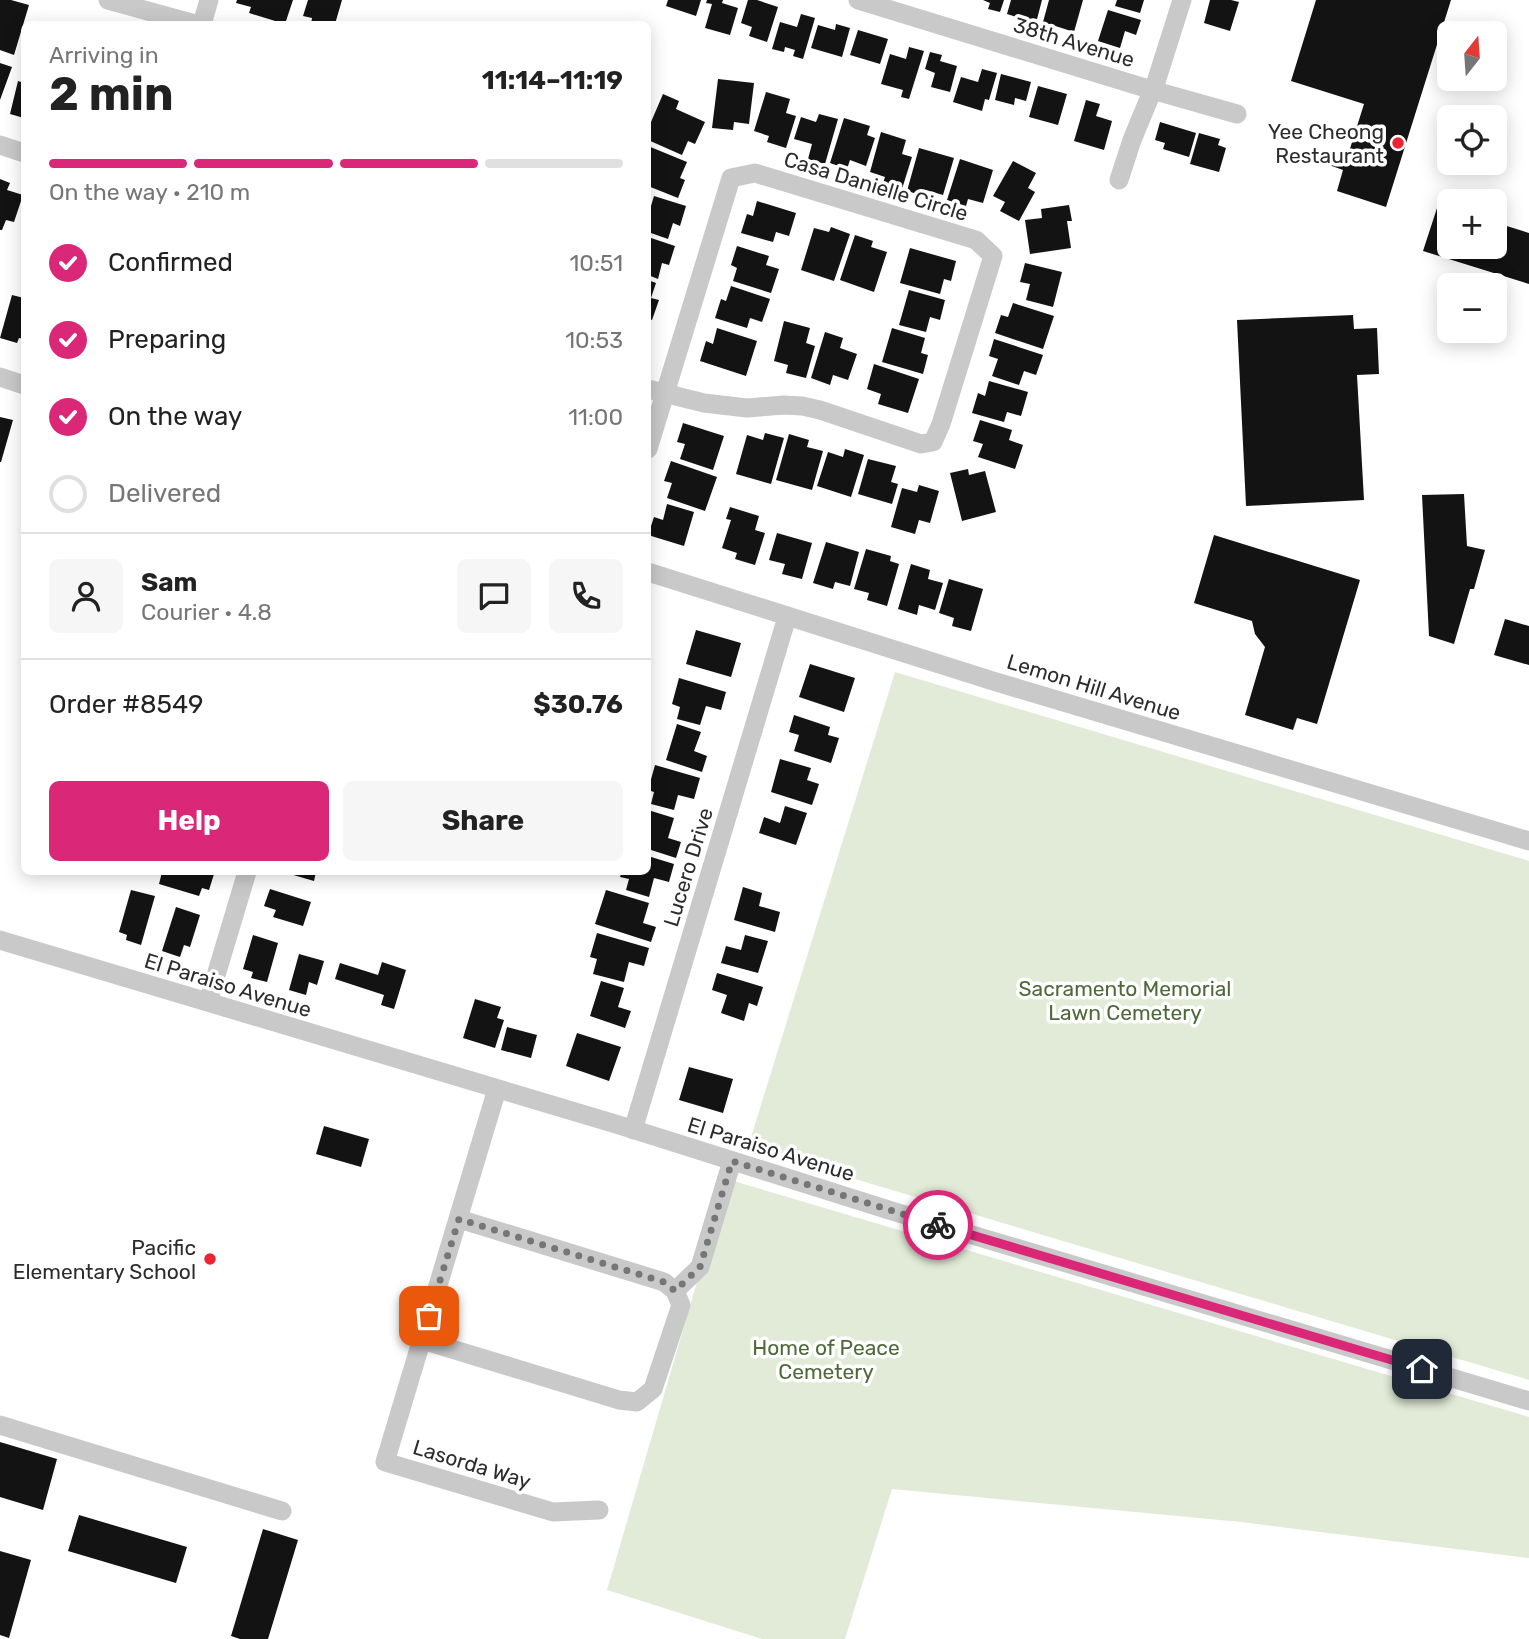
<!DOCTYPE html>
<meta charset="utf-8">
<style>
body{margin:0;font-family:Rubik,sans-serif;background:#f6f6f6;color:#222;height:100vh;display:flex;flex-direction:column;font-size:26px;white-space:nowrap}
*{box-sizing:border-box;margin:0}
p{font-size:23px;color:#767676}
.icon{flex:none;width:38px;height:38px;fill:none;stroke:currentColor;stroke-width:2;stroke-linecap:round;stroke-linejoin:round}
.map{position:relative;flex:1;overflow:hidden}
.panel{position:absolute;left:21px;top:21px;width:630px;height:854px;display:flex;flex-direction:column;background:#fff;border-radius:10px;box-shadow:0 4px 18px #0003}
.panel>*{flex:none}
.needle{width:46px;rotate:17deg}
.fabs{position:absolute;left:1437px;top:21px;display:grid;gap:14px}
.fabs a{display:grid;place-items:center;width:70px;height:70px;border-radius:10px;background:#fff;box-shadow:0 4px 18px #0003;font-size:35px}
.pin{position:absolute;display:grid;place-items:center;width:60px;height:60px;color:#fff;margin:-30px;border-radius:14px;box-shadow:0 4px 10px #0006}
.courier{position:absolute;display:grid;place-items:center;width:70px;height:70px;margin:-35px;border:5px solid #db2777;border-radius:50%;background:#fff;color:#222;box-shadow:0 2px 9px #0007}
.overview em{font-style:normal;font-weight:700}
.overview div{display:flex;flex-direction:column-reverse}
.overview{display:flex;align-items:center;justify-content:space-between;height:119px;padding:0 28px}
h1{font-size:46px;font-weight:700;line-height:52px}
.bar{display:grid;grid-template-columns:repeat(4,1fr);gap:10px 7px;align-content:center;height:84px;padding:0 28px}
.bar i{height:9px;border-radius:5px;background:#e0e0e0}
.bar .current{background:#db2777}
.bar p{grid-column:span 4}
.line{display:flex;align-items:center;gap:18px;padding:0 28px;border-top:2px solid #e0e0e0}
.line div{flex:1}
.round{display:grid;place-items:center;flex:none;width:74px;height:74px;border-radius:10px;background:#f6f6f6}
ol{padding:0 28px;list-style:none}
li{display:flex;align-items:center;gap:21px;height:77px}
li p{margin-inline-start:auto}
li .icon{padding:7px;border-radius:50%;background:#db2777;color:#fff;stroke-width:4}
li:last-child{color:#767676}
li i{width:38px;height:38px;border:4px solid #e0e0e0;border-radius:50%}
.action{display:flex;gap:14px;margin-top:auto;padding:14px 28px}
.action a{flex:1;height:80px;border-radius:10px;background:#db2777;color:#fff;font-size:28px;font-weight:700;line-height:80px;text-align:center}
.action a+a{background:#f6f6f6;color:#222}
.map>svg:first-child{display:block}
</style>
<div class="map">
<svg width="1529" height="1639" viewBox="0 0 1529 1639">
<rect width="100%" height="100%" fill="#fff"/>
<!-- green -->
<path fill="#e2ebd8" d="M895 672 1529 861V1380L748 1147Z
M727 1179 1529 1417V1558L1241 1522 892 1489 845 1639H762L607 1590Z"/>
<!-- building -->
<path fill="#131313" d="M0 0H11L29 5 14 55 0 50Z
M237 0H293L285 24 249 13 251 7 236 3Z
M308 0H342L335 24H311L312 18 303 16Z
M668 0H701L696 16 666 6Z
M707 0H723L722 3 738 8 730 35 705 28 712 4 706 3Z
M748 0H757L778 7 767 42 749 36 752 27 741 23Z
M983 0H1004L1000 12 988 9 990 3Z
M1011 0H1042L1036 23 1007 14Z
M1049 0H1083L1074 32 1043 22Z
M1117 0H1144L1140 13 1115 6Z
M1210 0H1231L1239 2 1230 31 1204 23Z
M1316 0H1451L1386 207 1337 191 1343 170 1329 165 1334 150 1348 155 1364 104 1291 81Z
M1108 10 1141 20 1136 35 1125 31 1120 48 1098 41Z
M801 14 815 18 803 59 793 56 795 50 785 47 784 52 772 49 780 22 797 27Z
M836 24 850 28 842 57 811 48 818 25 835 30Z
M858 30 888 39 880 64 850 55Z
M909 47 924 51 909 99 901 97 903 90 881 84 890 54 906 59Z
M930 52 942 55 940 61 957 66 950 92 931 87 935 73 925 69Z
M0 63 12 67 0 100Z
M982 69 997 73 989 100 985 99 982 111 953 102 961 77 978 82Z
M1001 74 1031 82 1026 101 1015 98 1014 105 995 100Z
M718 79 754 83 749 124 734 122 733 130 712 128Z
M18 81 24 83V118L10 114Z
M1038 86 1067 94 1058 125 1029 117Z
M766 92 790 99 786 113 796 116 786 148 767 142 769 136 754 131Z
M663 94 679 101 676 109 705 122 695 144 688 141 682 155 648 140V129Z
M1086 100 1100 104 1096 116 1112 121 1104 150 1074 141Z
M819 114 838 119 825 164 808 159 812 144 794 139 801 117 816 122Z
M844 118 870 126 867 135 875 138 866 166 850 160 847 169 830 163Z
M1160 122 1196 133 1189 157 1163 149 1165 143 1155 140Z
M881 132 906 140 902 154 912 157 902 189 883 183 885 177 870 172Z
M1199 133 1220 139 1218 145 1226 148 1219 172 1190 164Z
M648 146 687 162 680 178 685 180 678 198 648 186 651 174 648 173Z
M919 148 954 158 943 195 926 190 924 196 907 191Z
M960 159 993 170 983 203 968 199 966 206 947 200Z
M1013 161 1036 173 1028 188 1035 192 1019 221 1000 211 1005 202 993 196Z
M0 179 10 183 7 190 23 195 14 222 6 220 2 230H0Z
M654 196 686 206 680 226 673 223 668 239 648 232V205L651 206Z
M757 201 796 213 789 236 776 232 773 242 741 233 747 214 753 216Z
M1069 205 1072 221H1067L1071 248 1030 254 1025 220 1042 218 1041 209Z
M1438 205 1449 208V247H1494V222L1529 233V284L1423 251Z
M831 227 850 234 834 281 801 270 814 228 829 232Z
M855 235 873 241 871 247 887 252 874 292 840 280Z
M648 237 675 246 669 265 662 263 658 279 648 275Z
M737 246 769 256 766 265 779 269 771 293 733 281 737 268 731 265Z
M910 248 956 261 951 281 944 279 940 294 900 283Z
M1025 263 1062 272 1053 307 1026 300 1030 284 1020 282Z
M648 280 656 283 651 298 659 300 652 320 648 318Z
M731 286 770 299 762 322 750 318 747 328 715 318 721 299 726 301Z
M909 290 945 300 940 320 930 317 926 332 899 325Z
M12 295 24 298V339L19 338 17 343 0 338Z
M1013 303 1054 316 1043 349 995 333 1001 315 1008 317Z
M1353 315 1354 329 1377 328 1379 374 1357 375 1364 500 1246 506 1237 320Z
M784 321 810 328 806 343 815 346 806 378 786 373 788 365 774 361Z
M717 328 757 341 746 376 700 361 706 341 713 344Z
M892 328 925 338 921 353 928 355 923 374 882 362Z
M825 332 843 338 840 348 857 354 848 380 833 375 830 385 811 378Z
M994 339 1043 355 1036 375 1024 371 1019 385 992 376 998 359 989 356Z
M874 364 919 379 908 413 878 404 881 394 867 389Z
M989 381 1028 392 1021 416 1007 412 1004 422 972 413 978 393 985 396Z
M0 417 13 420 1 462H0Z
M980 420 1012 430 1009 440 1023 445 1015 469 978 457 983 444 973 441Z
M683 423 724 436 713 470 680 459 685 444 677 442Z
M765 433 784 438 771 484 736 474 747 435 763 440Z
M789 434 809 440 807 447 823 451 812 490 776 480Z
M845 449 864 455 851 497 817 486 828 452 843 457Z
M868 459 896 466 891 482 898 484 892 504 858 494Z
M671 461 717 477 705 511 667 498 672 483 664 481Z
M968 469 969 475 985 471 996 512 962 521 950 473Z
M919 485 939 491 930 523 919 520 915 534 891 527 902 488 917 492Z
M1464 494 1467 546 1485 550 1474 589H1470L1454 644 1429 636 1422 495Z
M667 504 694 512 684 546 648 535 654 517 663 520Z
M730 507 759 516 755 530 765 533 755 565 735 559 737 553 722 548 731 520 726 519Z
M777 533 812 543 802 579 782 574 785 564 769 560Z
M1214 535 1360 580 1317 724 1297 718 1293 730 1245 715 1265 647 1255 634 1252 621 1194 603Z
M826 542 859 552 850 586 835 582 833 589 813 583Z
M866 549 891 556 890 561 899 564 887 606 867 600 869 593 854 589Z
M911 564 930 570 928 579 943 583 935 610 919 605 917 615 898 609Z
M949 579 983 589 971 631 952 626 954 618 939 613Z
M1505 619 1529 626V665L1494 655Z
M696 630 741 643 731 677 686 664Z
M810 664 855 678 844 712 799 697Z
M679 678 726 692 721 710 706 706 700 725 677 719 680 707 672 704Z
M794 715 830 727 828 735 839 738 831 763 794 751 799 735 789 732Z
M677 724 701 732 694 751 707 756 702 772 666 760Z
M780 759 811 768 807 780 819 784 812 805 771 792Z
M655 765 700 778 694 799 678 795 674 810 651 804 654 792 648 790Z
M785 806 807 813 796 845 759 833 764 817 780 823Z
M648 810 674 818 668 838 681 842 676 858 648 849Z
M648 856 674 864 669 882 654 878 649 897 626 890 629 879 620 877 622 872H648Z
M162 872H205L214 874 209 890 202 888 199 896 159 884Z
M283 872H316L314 881Z
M743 887 762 893 759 906 780 912 775 932 734 920Z
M270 889 311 902 303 926 273 917 276 910 264 906Z
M131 890 155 896 141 945 126 940 127 935 119 932Z
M606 890 649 903 643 923 656 927 651 942 595 924Z
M176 907 200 915 190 947 184 945 180 957 162 951Z
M597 933 649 948 644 966 629 962 624 982 593 974 597 959 590 957Z
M253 935 278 943 267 982 251 978 253 972 243 969Z
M745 935 768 941 758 973 721 963 726 946 741 950Z
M299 954 324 961 317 985 309 982 306 995 289 990Z
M382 962 406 970 394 1009 381 1005 384 995 335 979 340 963 378 975Z
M717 973 763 987 757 1006 749 1003 744 1021 721 1013 727 995 712 990Z
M601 981 624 988 618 1007 631 1011 625 1028 590 1016Z
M475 999 501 1007 497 1018 504 1020 495 1048 463 1038Z
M507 1027 537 1035 531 1058 501 1050Z
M577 1033 621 1047 609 1081 566 1066Z
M689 1067 733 1079 723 1113 679 1100Z
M324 1126 369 1139 361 1167 316 1154Z
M0 1442 57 1459 43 1510 0 1497Z
M79 1515 187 1547 176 1583 68 1551Z
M263 1529 298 1540 268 1639H240L231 1636Z
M0 1551 31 1560 9 1638 0 1635Z"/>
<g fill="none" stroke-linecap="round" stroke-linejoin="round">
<!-- minor -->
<path stroke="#c9c9c9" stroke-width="19" d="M108 0 195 24
M858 0 1152 90 1237 114
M202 24 209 0
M0 145 24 153
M1119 180 1132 140 1156 82 1182 0
M0 377 24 385
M648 389 704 403 747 408 784 405 802 406 820 410 921 444 933 442 941 424 993 256 976 240 755 173 731 178 648 449
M648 572 993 681 1529 841
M0 940 619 1125 892 1211 1529 1401
M208 1002 247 872
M497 1089 385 1462 553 1512 599 1510
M633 1130 787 617
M675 1291 700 1267 732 1161
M422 1340 619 1400 637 1402 653 1389 681 1305 675 1291 664 1282 459 1219
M0 1425 282 1511"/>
</g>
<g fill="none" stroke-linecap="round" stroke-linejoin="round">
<!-- done -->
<path stroke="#767676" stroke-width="7" stroke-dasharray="0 12.6" d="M429 1316 459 1219 664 1282 675 1291 700 1267 732 1161 938 1225"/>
<!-- route -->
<path stroke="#db2777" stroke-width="9" d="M938 1225 1422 1369"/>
</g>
<!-- markers -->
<g fill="#ed2332" stroke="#fff" stroke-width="2.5">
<circle cx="1398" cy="143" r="7"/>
<circle cx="210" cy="1259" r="7"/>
</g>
<g text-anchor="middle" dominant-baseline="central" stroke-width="7" stroke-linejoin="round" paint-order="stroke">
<!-- street labels -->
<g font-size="21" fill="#2c2c2c" stroke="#fff">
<text transform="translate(1074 42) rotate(17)">38th Avenue</text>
<text transform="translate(876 186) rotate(17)">Casa Danielle Circle</text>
<text transform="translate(1094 687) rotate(17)">Lemon Hill Avenue</text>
<text transform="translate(688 867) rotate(-73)">Lucero Drive</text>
<text transform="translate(228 985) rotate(17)">El Paraiso Avenue</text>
<text transform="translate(771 1149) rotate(17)">El Paraiso Avenue</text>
<text transform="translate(472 1464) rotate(17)">Lasorda Way</text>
</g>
<!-- poi labels -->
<g font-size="21" fill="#2c2c2c" stroke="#fff" text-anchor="end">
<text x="1384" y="131">Yee Cheong<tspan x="1384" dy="24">Restaurant</tspan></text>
<text x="196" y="1247">Pacific<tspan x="196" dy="24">Elementary School</tspan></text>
</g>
<!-- park labels -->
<g font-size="21" fill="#4e6938" stroke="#fff">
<text x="1125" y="988">Sacramento Memorial<tspan x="1125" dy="24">Lawn Cemetery</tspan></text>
<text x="826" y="1347">Home of Peace<tspan x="826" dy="24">Cemetery</tspan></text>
</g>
</g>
</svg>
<div class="fabs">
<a><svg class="needle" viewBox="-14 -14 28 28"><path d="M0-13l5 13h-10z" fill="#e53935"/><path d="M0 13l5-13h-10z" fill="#767676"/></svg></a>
<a><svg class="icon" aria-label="locate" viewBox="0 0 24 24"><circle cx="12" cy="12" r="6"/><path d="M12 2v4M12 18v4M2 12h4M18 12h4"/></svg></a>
<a>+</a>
<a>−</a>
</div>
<div class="pin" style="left:429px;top:1316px;background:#ea580c"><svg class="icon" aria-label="bag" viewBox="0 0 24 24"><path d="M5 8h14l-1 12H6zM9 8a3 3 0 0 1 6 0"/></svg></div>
<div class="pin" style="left:1422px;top:1369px;background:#1f2937"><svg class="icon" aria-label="home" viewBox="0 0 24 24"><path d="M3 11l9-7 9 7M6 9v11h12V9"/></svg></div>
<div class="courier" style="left:938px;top:1225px"><svg class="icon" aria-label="bike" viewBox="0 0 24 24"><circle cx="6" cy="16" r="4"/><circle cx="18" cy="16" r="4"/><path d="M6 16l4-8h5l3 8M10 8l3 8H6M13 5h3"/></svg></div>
<section class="panel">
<div class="overview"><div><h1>2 min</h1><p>Arriving in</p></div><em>11:14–11:19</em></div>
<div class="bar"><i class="current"></i><i class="current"></i><i class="current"></i><i></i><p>On the way · 210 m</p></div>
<ol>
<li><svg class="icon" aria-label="check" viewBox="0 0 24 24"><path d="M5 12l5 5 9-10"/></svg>Confirmed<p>10:51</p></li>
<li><svg class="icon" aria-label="check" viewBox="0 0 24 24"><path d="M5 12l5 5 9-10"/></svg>Preparing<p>10:53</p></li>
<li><svg class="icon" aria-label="check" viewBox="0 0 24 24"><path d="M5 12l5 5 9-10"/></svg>On the way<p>11:00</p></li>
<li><i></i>Delivered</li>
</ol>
<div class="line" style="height:126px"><a class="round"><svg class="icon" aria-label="person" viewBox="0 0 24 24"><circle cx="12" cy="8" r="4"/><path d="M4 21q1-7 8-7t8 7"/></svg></a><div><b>Sam</b><p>Courier · 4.8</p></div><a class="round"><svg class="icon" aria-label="chat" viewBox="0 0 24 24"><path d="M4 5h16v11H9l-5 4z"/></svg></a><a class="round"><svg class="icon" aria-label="phone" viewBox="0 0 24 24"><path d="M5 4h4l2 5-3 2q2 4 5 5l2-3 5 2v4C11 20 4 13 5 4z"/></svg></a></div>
<div class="line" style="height:91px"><div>Order #8549</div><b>$30.76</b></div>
<div class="action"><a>Help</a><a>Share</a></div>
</section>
</div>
